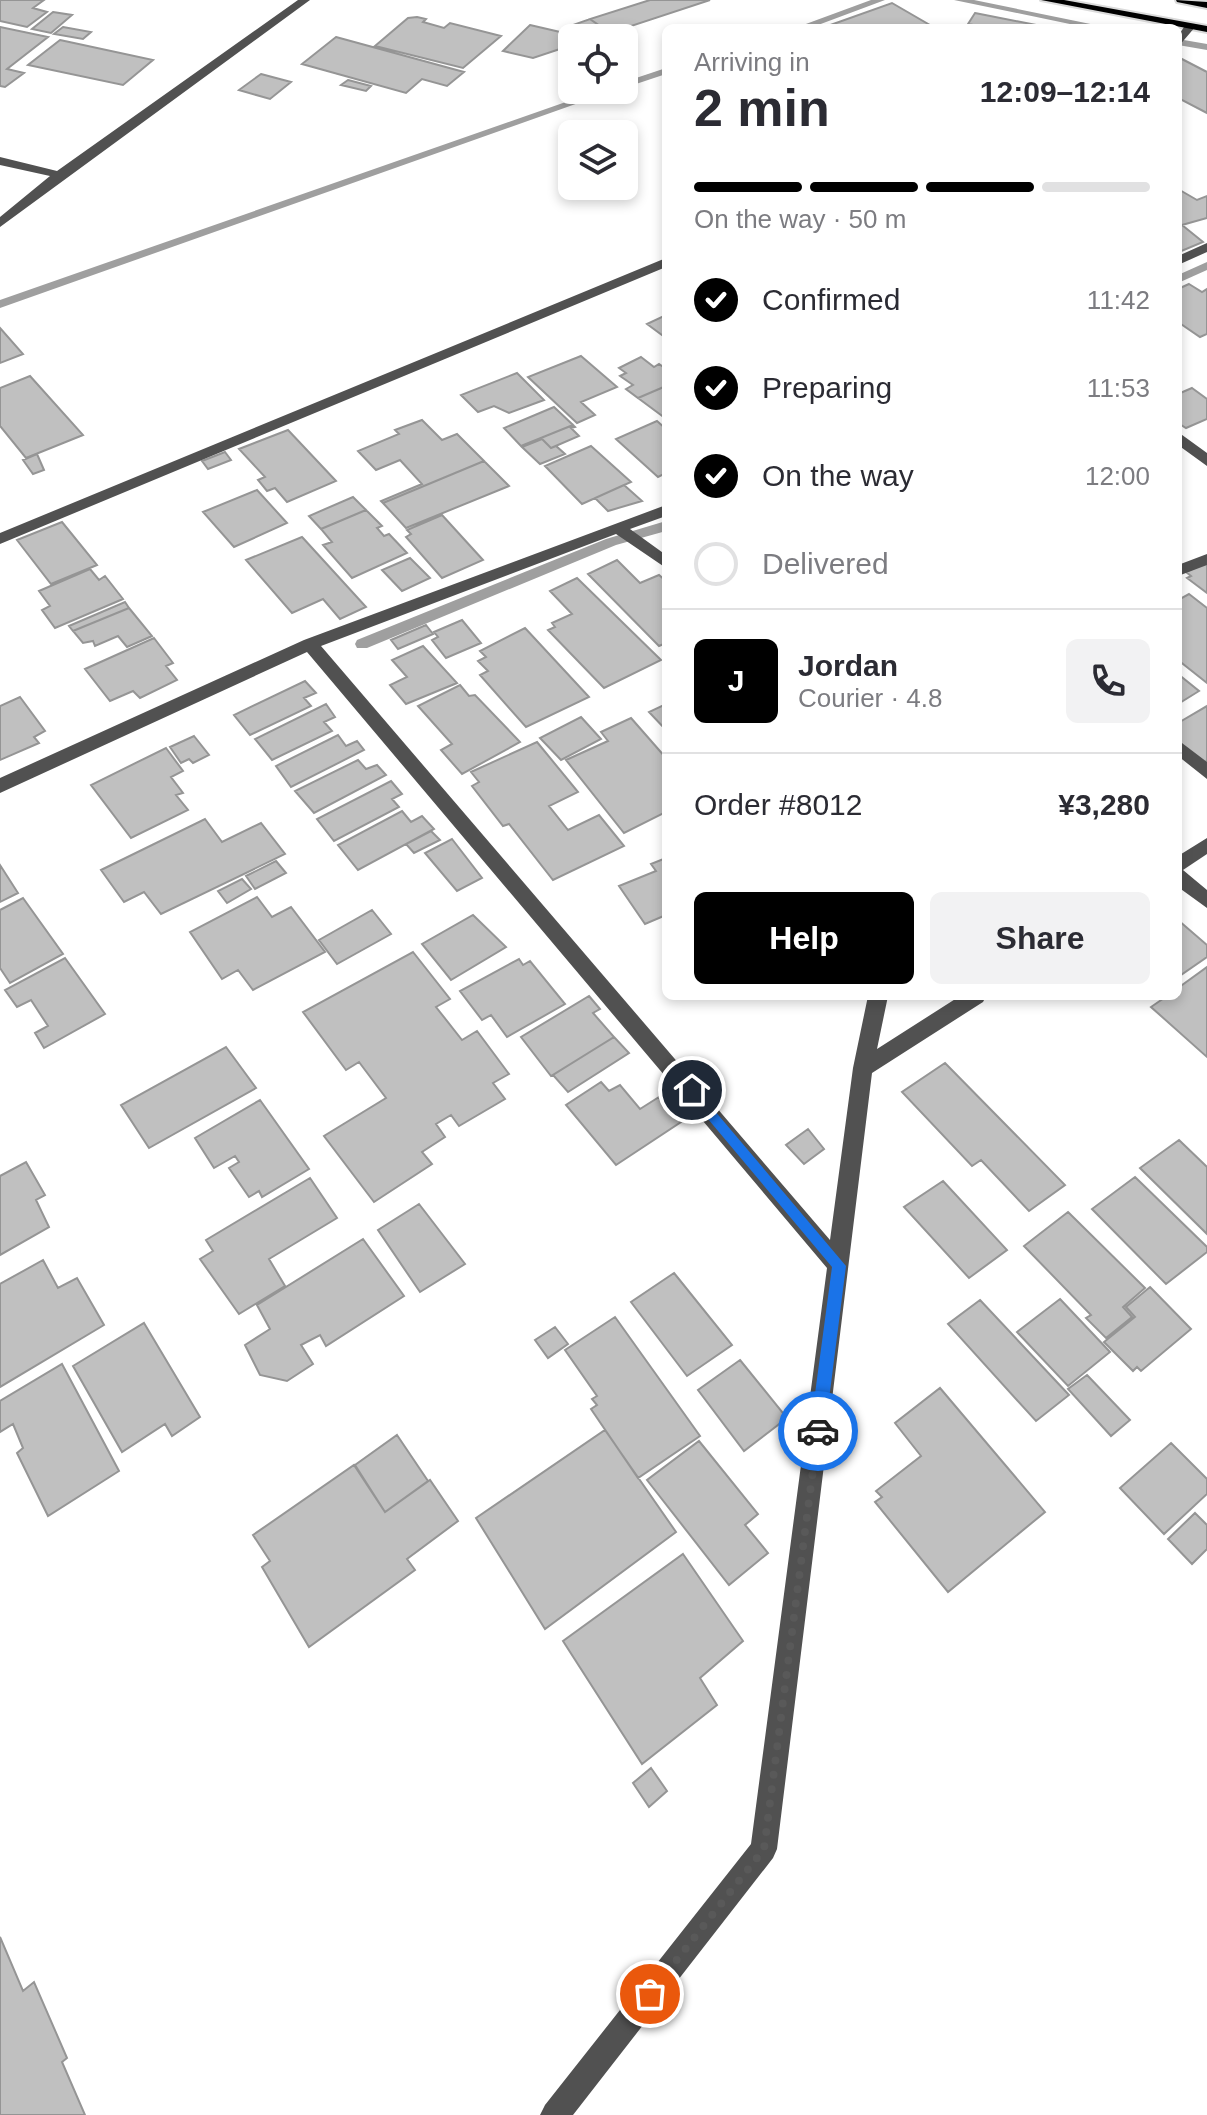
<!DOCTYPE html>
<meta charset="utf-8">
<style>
body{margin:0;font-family:Arial,sans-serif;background:#f2f2f3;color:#2b2b33;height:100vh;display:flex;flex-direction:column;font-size:30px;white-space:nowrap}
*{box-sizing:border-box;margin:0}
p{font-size:26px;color:#7c7c81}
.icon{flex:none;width:44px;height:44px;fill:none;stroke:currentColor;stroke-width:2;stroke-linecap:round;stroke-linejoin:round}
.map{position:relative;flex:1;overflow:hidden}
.panel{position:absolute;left:662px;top:24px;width:520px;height:976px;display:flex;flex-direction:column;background:#fff;border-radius:12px;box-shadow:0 4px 12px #0003}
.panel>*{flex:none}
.tools{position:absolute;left:558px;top:24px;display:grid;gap:16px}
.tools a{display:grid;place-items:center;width:80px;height:80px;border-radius:12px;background:#fff;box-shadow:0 4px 12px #0003;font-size:40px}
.pin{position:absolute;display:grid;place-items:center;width:68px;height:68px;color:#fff;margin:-34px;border:4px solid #fff;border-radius:50%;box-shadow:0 2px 8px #0007}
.courier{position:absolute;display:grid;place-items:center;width:80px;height:80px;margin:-40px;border:6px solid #1a73e8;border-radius:50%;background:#fff;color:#222;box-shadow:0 2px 10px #0007}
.summary em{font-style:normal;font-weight:800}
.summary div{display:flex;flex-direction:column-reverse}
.summary{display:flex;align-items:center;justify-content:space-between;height:136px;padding:0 32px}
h1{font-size:52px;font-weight:800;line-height:60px}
.bar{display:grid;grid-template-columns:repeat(4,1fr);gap:12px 8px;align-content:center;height:96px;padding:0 32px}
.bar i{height:10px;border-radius:6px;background:#e1e1e2}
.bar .current{background:#000}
.bar p{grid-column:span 4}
.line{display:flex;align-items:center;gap:20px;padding:0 32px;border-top:2px solid #e1e1e2}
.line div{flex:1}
.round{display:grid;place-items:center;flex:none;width:84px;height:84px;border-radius:12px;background:#f2f2f3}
ol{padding:0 32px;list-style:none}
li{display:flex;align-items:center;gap:24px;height:88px}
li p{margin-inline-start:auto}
li .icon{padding:8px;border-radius:50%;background:#000;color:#fff;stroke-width:4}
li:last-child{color:#7c7c81}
li i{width:44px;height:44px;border:4px solid #e1e1e2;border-radius:50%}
.button{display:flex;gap:16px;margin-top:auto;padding:16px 32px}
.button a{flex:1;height:92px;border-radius:12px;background:#000;color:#fff;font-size:32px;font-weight:800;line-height:92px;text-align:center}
.button a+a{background:#f2f2f3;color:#2b2b33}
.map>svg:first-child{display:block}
</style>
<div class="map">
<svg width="1207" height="2115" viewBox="0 0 1207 2115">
<rect width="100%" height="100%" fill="#fff"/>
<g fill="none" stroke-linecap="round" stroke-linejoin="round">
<!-- stream -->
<path fill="#9f9f9f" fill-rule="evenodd" d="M871 0H885L810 28H795Z
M954 0H974L1110 28H1089Z
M1178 39 1207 44V50L1178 45Z
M666 68V74L624 88V82Z
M600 90H615L0 308V300Z
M1207 262V270L1178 283V275Z
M666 521V531L616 545 367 648H357L355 644 357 640 606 539Z"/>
</g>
<!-- building -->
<path fill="#c0c0c0" stroke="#959595" stroke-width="2" d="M0 0H44L33 8 47 12 27 27 0 21Z
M650 0H710L610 33 590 19Z
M892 3 935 28H822Z
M53 12 72 15 51 33 32 29Z
M975 13 1036 25 1034 28H989L968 24Z
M417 17 426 19 423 22 444 28 450 23 501 36 463 68 375 46 408 18Z
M590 19 610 33 598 37 580 34 570 26Z
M530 25 586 38H572V45L533 58 503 51Z
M0 27 48 37 7 69 24 73 5 87 0 86Z
M63 27 91 32 83 39 54 34Z
M336 37 464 72 447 86 422 79 406 93 302 64Z
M60 40 153 60 123 85 28 65Z
M1178 57 1207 72V113L1178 98Z
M261 74 291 82 270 99 239 90Z
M348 80 371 86 366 91 341 85Z
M1178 189 1197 200 1207 196V218L1182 225 1203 242 1179 252Z
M1189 284 1202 292 1207 289V334L1200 337 1178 322V289Z
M666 315V338L647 324Z
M0 328 23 354 0 363Z
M581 356 617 387 581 402 595 415 577 423 528 377Z
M641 357 654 367 659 364 666 369V386L638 398 626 389 633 385 620 376 626 373 619 368Z
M517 373 544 400 509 413 494 406 478 412 461 395Z
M30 376 83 435 26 458 0 426V388Z
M666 386V418H665L638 398Z
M1192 388 1207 399V419L1186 428 1178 423V394Z
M554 407 573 425 521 446 504 428Z
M422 420 442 440 457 434 484 461 383 503 381 501 422 484 400 460 376 470 358 451 399 434 395 430Z
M657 421 666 429V473L658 477 616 439Z
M573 425 575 427 571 428 579 436 551 448 542 439 521 446Z
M288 430 336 481 287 502 275 488 267 491 258 480 265 477 239 449Z
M542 439 551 448 556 446 565 454 540 464 522 447Z
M591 446 631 482 582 504 545 466Z
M225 452 231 460 208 469 202 461Z
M37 454 44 470 33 474 23 460Z
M484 461 509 486 406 528 383 503Z
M624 485 642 501 608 511 595 498Z
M257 490 287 523 234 547 203 512Z
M353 497 366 510 321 529 309 516Z
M366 510 382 526 377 528 384 536 389 534 407 553 352 578 323 545 332 542 321 529Z
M442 515 483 560 442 578 406 537 411 534 407 530Z
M62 522 97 565 51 584 17 540Z
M302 537 303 538 366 607 340 619 323 599 292 613 246 560Z
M410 558 430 578 402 591 382 570Z
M617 560 640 583 659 575 666 581V643L659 646 588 574Z
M1207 562V593L1187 578 1191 576 1186 572Z
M90 569 99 580 105 576 123 599 55 628 42 610 50 606 39 591Z
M577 578 661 660 604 688 548 630 555 627 552 623 572 614 550 591Z
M1189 594 1207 608V683L1178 660V600Z
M125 602 129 608 73 631 69 626Z
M129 608 152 636 127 647 118 636 95 646 93 641 83 643 73 631Z
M462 620 481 643 446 658 432 640 438 637 434 632Z
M426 625 433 634 398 649 391 640Z
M525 628 589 697 526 727 480 675 488 671 478 661 486 657 480 651Z
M154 638 173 663 166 666 177 680 140 698 133 691 110 701 85 669Z
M423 646 457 683 406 704 390 685 407 677 392 660Z
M1178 674 1199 691 1178 704Z
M305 681 316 693 304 698 311 706 250 735 234 715Z
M460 685 469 696 475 695 520 742 462 774 441 750 452 744 418 706Z
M20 697 45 731 34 737 39 743 0 760V706Z
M326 704 335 717 324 722 332 731 272 760 255 739Z
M666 704V730L649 712Z
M1207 706V761L1196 767 1178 752V723Z
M581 717 601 739 561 760 540 738Z
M631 718 666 758V812L624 833 566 760 608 741 601 732Z
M338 735 346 746 357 741 364 750 291 787 276 766Z
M194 736 209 755 193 763 189 759 181 763 170 747Z
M537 742 578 792 549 806 568 830 599 815 624 846 553 880 509 824 503 826 472 786 479 782 471 772Z
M166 748 183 771 171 777 183 793 176 795 188 810 131 838 91 785Z
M358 760 366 769 377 765 386 775 314 813 295 791Z
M391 781 402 794 392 799 399 807 334 841 317 819Z
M402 811 411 822 422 816 434 829 358 870 338 845Z
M205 819 222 842 261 823 285 854 161 914 144 892 124 902 101 870Z
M431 831 440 840 414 853 406 844Z
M452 839 482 878 457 891 425 853Z
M666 858V915L645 924 619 886 656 871 651 864Z
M276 861 286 873 255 889 246 876Z
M0 865 18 893 0 902Z
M242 879 251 889 227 903 218 891Z
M257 897 272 917 291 907 325 952 253 990 238 970 222 979 190 932Z
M23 898 63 954 10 983 0 968V910Z
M372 910 391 934 337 964 319 940Z
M473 915 506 947 451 980 422 944Z
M1178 920 1207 945V957L1178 977Z
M413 952 450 999 436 1007 462 1040 477 1031 509 1074 493 1083 505 1099 459 1126 451 1115 436 1124 445 1137 422 1152 432 1164 374 1202 324 1136 386 1098 359 1062 346 1070 303 1012Z
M65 958 105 1014 44 1048 35 1033 48 1026 31 1000 17 1007 5 990Z
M519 959 523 965 530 961 565 1004 507 1037 491 1015 482 1020 460 991Z
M1207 967V1057L1151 1007 1167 996H1178V988Z
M589 996 600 1009 593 1013 614 1037 551 1076 521 1037Z
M614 1037 629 1053 568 1092 553 1075Z
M226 1047 256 1088 149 1148 121 1105Z
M945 1063 1065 1185 1029 1211 981 1160 972 1166 902 1092Z
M601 1082 609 1091 620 1085 640 1109 659 1097 681 1122 616 1165 566 1105Z
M260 1100 309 1169 262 1197 259 1191 249 1197 229 1168 239 1162 235 1156 214 1168 195 1138Z
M808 1129 824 1149 804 1164 786 1145Z
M1179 1140 1207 1167V1234L1140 1168Z
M26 1162 45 1195 36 1200 49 1227 0 1255V1176Z
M1135 1177 1207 1247V1252L1166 1284 1092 1209Z
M310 1178 337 1218 269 1259 285 1286 239 1314 200 1259 213 1251 206 1240Z
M943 1181 1007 1250 969 1278 904 1207Z
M419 1204 465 1264 420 1292 378 1230Z
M1068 1212 1145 1288 1123 1307 1132 1317 1106 1338 1086 1318 1091 1315 1024 1246Z
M363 1239 404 1296 326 1346 320 1335 301 1345 313 1364 287 1381 260 1375 245 1345 270 1329 257 1305Z
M43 1260 58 1288 77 1278 104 1325 0 1387V1284Z
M674 1273 732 1345 687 1376 631 1302Z
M1150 1287 1191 1329 1141 1371 1137 1367 1133 1371 1104 1342 1135 1317 1126 1307Z
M1060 1299 1110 1352 1068 1386 1017 1332Z
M980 1300 1069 1395 1036 1421 948 1324Z
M615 1317 700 1436 638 1478 591 1409 597 1405 592 1399 597 1396 565 1350Z
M144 1323 200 1417 172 1436 165 1424 122 1452 73 1366Z
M555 1327 568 1344 548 1358 535 1340Z
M740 1360 787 1418 744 1451 698 1390Z
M62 1364 119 1471 48 1516 17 1453 23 1448 13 1424 0 1432V1401Z
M1087 1375 1130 1420 1111 1436 1068 1389Z
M940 1388 1045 1512 948 1592 875 1502 882 1497 876 1491 921 1456 895 1423Z
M605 1430 676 1532 545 1629 476 1518Z
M397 1435 428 1481 385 1512 355 1465Z
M699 1441 758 1514 745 1525 768 1553 729 1585 647 1480Z
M1171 1443 1207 1479V1494L1164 1534 1120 1488Z
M354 1465 385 1512 430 1480 458 1521 407 1559 415 1570 309 1647 262 1567 270 1561 253 1535Z
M1195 1513 1207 1525V1549L1192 1564 1168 1539Z
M683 1554 743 1641 700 1678 717 1705 642 1764 563 1641Z
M651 1768 667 1791 649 1807 633 1783Z
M0 1937 23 1991 34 1982 67 2058 62 2062 85 2115H0Z"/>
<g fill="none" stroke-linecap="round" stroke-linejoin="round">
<defs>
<path id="major" d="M1041 0H1064L1207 26V32Z
M1176 0 1207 2V8L1177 2Z"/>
</defs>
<!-- major casing -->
<use href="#major" stroke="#dbdbdb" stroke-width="4"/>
<!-- minor -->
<path fill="#515151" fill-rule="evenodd" d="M298 0H310L0 227V217L50 176 0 165V157L57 171Z
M1186 24 1196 26 1178 47V36Z
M1207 243V252L1178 265V256Z
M666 258V267L0 544V533Z
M1178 432 1207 453V466L1178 445Z
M666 505V516L630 529 666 555V568L616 534 321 646 830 1240 853 1068 868 996H888L877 1049 960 996H986L983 1002 872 1073 777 1849 773 1858 573 2115H540L545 2105 751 1844 827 1268 307 652 0 793V778L304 640Z
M1207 554V565L1178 576V565Z
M1178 740 1207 762V779L1178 756Z
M1207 838V854L1183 870 1207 890V908L1178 887V856Z"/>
<!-- major -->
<use href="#major" fill="#000" fill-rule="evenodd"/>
</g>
<!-- route -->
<path fill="#1a73e8" d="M692 1084 846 1266 825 1431 818 1439 810 1431 832 1267 687 1094 685 1090Z"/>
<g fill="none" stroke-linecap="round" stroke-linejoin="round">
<!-- done -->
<path stroke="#595959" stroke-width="8" stroke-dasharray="0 14.4" d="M650 1994 764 1849 818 1431"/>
</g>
</svg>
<div class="tools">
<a><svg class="icon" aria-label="locate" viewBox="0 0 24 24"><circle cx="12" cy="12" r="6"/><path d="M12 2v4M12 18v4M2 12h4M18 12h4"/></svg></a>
<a><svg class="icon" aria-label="layers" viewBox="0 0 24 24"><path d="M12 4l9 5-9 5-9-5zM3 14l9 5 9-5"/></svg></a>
</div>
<div class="pin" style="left:650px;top:1994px;background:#ea580c"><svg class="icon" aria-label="bag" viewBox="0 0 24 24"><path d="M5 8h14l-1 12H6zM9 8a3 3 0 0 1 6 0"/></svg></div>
<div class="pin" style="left:692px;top:1090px;background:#1f2937"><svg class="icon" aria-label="home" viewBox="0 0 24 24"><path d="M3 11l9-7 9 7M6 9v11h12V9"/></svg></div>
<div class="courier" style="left:818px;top:1431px"><svg class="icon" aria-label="car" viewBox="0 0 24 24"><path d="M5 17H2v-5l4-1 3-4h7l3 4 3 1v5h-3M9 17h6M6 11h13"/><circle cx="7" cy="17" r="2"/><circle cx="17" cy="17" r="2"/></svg></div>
<section class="panel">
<div class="summary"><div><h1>2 min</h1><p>Arriving in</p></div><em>12:09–12:14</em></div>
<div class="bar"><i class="current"></i><i class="current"></i><i class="current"></i><i></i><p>On the way · 50 m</p></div>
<ol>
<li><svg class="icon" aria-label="check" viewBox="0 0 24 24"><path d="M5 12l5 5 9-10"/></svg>Confirmed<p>11:42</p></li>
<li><svg class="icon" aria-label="check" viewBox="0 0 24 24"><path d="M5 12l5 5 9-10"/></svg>Preparing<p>11:53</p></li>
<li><svg class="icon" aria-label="check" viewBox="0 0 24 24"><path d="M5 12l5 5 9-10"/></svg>On the way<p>12:00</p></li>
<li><i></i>Delivered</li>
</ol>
<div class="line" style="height:144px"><b class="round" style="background:#000;color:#fff">J</b><div><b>Jordan</b><p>Courier · 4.8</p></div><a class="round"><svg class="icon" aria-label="phone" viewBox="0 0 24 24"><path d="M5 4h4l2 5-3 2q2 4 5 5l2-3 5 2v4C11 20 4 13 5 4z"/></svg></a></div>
<div class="line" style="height:104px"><div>Order #8012</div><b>¥3,280</b></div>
<div class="button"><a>Help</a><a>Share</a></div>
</section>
</div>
